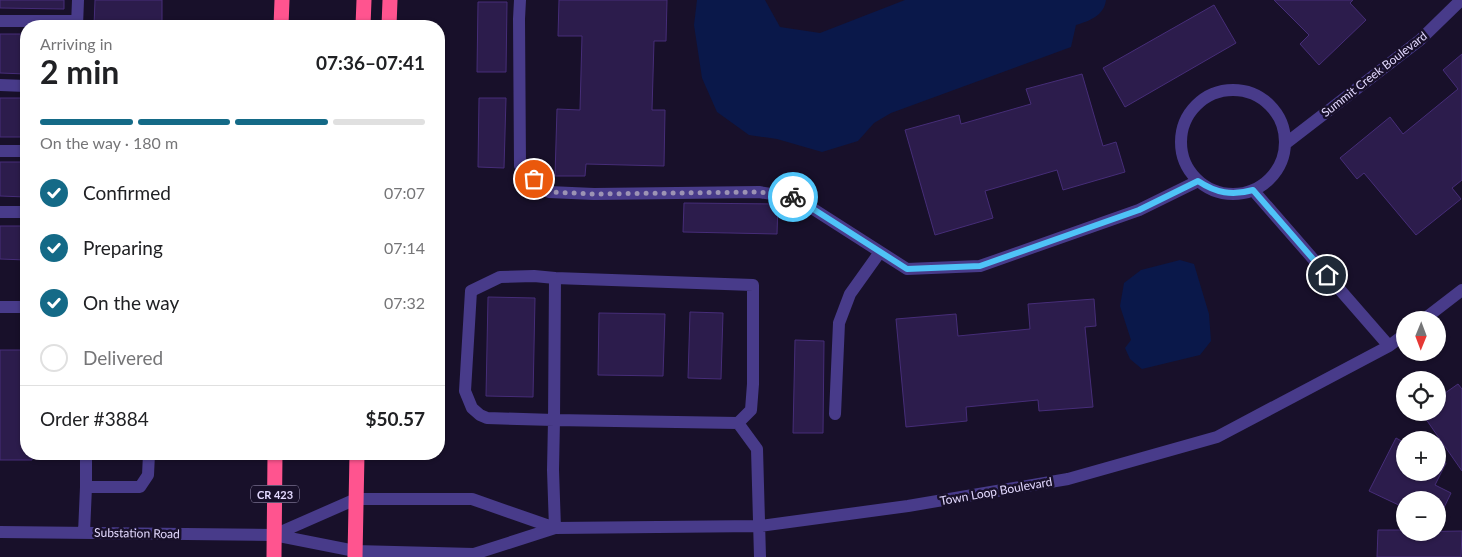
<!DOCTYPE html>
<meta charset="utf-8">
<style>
body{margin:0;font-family:Lato,sans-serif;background:#f6f6f6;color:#202124;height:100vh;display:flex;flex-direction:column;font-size:19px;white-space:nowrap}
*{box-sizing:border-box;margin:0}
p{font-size:16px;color:#757577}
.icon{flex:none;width:28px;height:28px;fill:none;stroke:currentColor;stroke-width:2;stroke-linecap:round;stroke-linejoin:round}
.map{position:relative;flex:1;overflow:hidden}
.side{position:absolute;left:20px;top:20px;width:425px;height:440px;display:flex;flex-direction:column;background:#fff;border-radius:20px;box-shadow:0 1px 4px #0004}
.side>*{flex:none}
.needle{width:32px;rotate:181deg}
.fabs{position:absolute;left:1396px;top:311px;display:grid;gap:10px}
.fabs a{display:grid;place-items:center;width:50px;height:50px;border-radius:50%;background:#fff;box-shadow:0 1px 4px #0004;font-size:25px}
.pin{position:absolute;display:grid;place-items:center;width:42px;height:42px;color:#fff;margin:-21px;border:2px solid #fff;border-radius:50%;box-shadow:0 1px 5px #0007}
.courier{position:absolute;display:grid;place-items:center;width:50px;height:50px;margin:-25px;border:4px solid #4fc3f7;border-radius:50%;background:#fff;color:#222;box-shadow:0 1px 6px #0007}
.overview em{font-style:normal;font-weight:700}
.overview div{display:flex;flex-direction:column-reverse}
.overview{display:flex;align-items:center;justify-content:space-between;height:85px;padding:0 20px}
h1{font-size:32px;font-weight:700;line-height:38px}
.bar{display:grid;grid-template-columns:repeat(4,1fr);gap:8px 5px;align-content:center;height:60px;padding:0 20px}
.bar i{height:6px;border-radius:4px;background:#e0e0e0}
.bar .selected{background:#146a87}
.bar p{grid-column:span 4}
.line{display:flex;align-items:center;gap:12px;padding:0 20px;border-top:1px solid #e0e0e0}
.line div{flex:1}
ol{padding:0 20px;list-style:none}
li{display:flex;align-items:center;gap:15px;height:55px}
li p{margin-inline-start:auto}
li .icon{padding:5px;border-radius:50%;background:#146a87;color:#fff;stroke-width:4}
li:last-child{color:#757577}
li i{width:28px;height:28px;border:2px solid #e0e0e0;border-radius:50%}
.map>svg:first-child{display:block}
</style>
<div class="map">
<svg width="1462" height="557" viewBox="0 0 1462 557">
<rect width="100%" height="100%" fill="#18102a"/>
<!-- water -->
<path fill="#0a184a" d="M697 0H765L780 27 820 33 905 0H1106C1104 16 1089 21 1076 25L1071 47 891 113 874 123 858 141 822 152 777 139 749 135 717 112 702 78 694 25Z
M1180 260 1194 264 1209 314 1211 341 1200 355 1142 369 1130 359 1125 348 1131 340 1120 306 1124 283 1141 270Z"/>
<!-- building -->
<path fill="#2c1c4c" stroke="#462d78" d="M0 0H64V9L0 8Z
M95 0H162V26H94Z
M559 0H667L666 41H654L652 110H665L664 166 586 164 585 176H555L557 109 580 110 582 36H558Z
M1274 0H1353L1350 3 1366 20 1319 65 1300 44 1309 35Z
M478 2H507L506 72H477Z
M1214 5 1236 43 1125 107 1103 68Z
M0 34H26V74L0 73Z
M1462 54V180L1452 188 1461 199 1416 235 1364 173 1357 179 1340 158 1390 117 1403 134 1458 89 1443 70Z
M1082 74 1103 146 1116 142 1125 172 1063 190 1057 170 985 191 993 218 935 235 905 130 959 115 961 124 1031 104 1026 89Z
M0 98H26V137H0Z
M479 98H506L504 168 478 167Z
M0 162H26V197L0 196Z
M684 203 778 204 777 234 683 232Z
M0 226H26V260L0 259Z
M488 297 535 298 533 397 486 396Z
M1094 299 1096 326 1085 327 1093 407 1039 411 1038 400 966 407 967 421 906 427 896 319 956 314 958 336 1030 329 1028 304Z
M690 312 723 313 721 379 688 378Z
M599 313 665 314 663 376 598 375Z
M795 340 824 341 823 433H793Z
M0 350H26V454H32V460H0Z
M1458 384 1462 389V471L1421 412H1438V398Z
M1396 438 1405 443V472H1438V459L1446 463 1435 485 1451 493 1438 520V500H1405V508L1369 491Z
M1378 530H1405V532L1462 531 1461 557H1377Z"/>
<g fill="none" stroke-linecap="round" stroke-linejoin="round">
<!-- minor -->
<path stroke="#483b8a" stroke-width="12" d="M520 0 519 19 520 166 549 192 594 194 759 192 796 198 907 269 980 266 1139 210 1198 181
M0 21H77
M77 26 78 0
M0 85 26 86
M1181 142a52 52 0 1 1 104 0a52 52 0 1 1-104 0Z
M1285 144 1420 40 1461 0
M0 151H26
M1253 190 1389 346
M0 212H26
M555 278 534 276 500 277 471 291 465 391 472 408 480 415 487 418 554 420 555 278 753 285V384L751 410 738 423
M0 307H26
M1423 320 1462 290
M835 414 839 323 850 294 880 252
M86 454V487
M555 528 553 470 554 420 738 423 757 449 760 557
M0 532 274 535 355 551 474 554 555 528 760 526 908 506 1068 479 1217 437 1389 346 1405 334
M84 533 86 487H140L148 475 149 454
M274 535 356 499H472L555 528"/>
<!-- highway -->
<path stroke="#ff548f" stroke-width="15" d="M281 26 282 0
M363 26 364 0
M389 26 390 0
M274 557 275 454
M355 557 357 454"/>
</g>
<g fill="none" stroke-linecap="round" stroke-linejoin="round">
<!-- done -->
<path stroke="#9c93b4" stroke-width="5" stroke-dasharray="0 9" d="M534 179 549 192 594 194 759 192 793 197"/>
<!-- route -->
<path stroke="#4fc3f7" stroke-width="6" d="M793 197 796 198 907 269 980 266 1139 210 1198 181C1216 193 1232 196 1253 190L1327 275"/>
</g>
<g text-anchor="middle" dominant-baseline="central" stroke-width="5" stroke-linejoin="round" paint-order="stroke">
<!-- shield labels -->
<rect fill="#18102a" stroke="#a69dbf" stroke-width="1" x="251" y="485.5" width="48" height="17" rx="4"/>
<g font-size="11" font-weight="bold" fill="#e3d9ff">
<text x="275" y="494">CR 423</text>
</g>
<!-- street labels -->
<g font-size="12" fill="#e3d9ff" stroke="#18102a">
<text transform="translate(1374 74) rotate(-38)">Summit Creek Boulevard</text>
<text transform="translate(996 491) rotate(-10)">Town Loop Boulevard</text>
<text transform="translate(137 533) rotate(1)">Substation Road</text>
</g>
</g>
</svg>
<div class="fabs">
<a><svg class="needle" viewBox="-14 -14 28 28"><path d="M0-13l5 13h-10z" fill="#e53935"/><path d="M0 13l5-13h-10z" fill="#757577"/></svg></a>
<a><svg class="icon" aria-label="locate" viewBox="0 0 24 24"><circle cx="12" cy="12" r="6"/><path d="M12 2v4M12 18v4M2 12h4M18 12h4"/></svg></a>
<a>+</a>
<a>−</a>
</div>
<div class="pin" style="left:534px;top:179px;background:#ea580c"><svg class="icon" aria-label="bag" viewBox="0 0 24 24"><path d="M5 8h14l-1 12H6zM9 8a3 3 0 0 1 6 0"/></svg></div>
<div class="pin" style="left:1327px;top:275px;background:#1f2937"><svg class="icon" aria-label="home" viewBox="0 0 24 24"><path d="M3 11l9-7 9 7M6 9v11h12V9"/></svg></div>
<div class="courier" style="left:793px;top:197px"><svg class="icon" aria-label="bike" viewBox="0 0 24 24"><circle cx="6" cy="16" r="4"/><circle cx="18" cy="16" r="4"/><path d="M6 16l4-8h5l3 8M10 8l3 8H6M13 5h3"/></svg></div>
<section class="side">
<div class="overview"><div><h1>2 min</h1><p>Arriving in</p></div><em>07:36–07:41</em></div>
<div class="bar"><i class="selected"></i><i class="selected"></i><i class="selected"></i><i></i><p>On the way · 180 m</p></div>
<ol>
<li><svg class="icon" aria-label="check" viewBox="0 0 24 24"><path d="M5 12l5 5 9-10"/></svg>Confirmed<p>07:07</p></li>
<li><svg class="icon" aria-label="check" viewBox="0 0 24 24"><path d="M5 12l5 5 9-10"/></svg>Preparing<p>07:14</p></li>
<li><svg class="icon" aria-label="check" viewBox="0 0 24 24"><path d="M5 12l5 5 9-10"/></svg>On the way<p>07:32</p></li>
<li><i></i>Delivered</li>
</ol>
<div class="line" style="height:65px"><div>Order #3884</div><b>$50.57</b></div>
</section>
</div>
